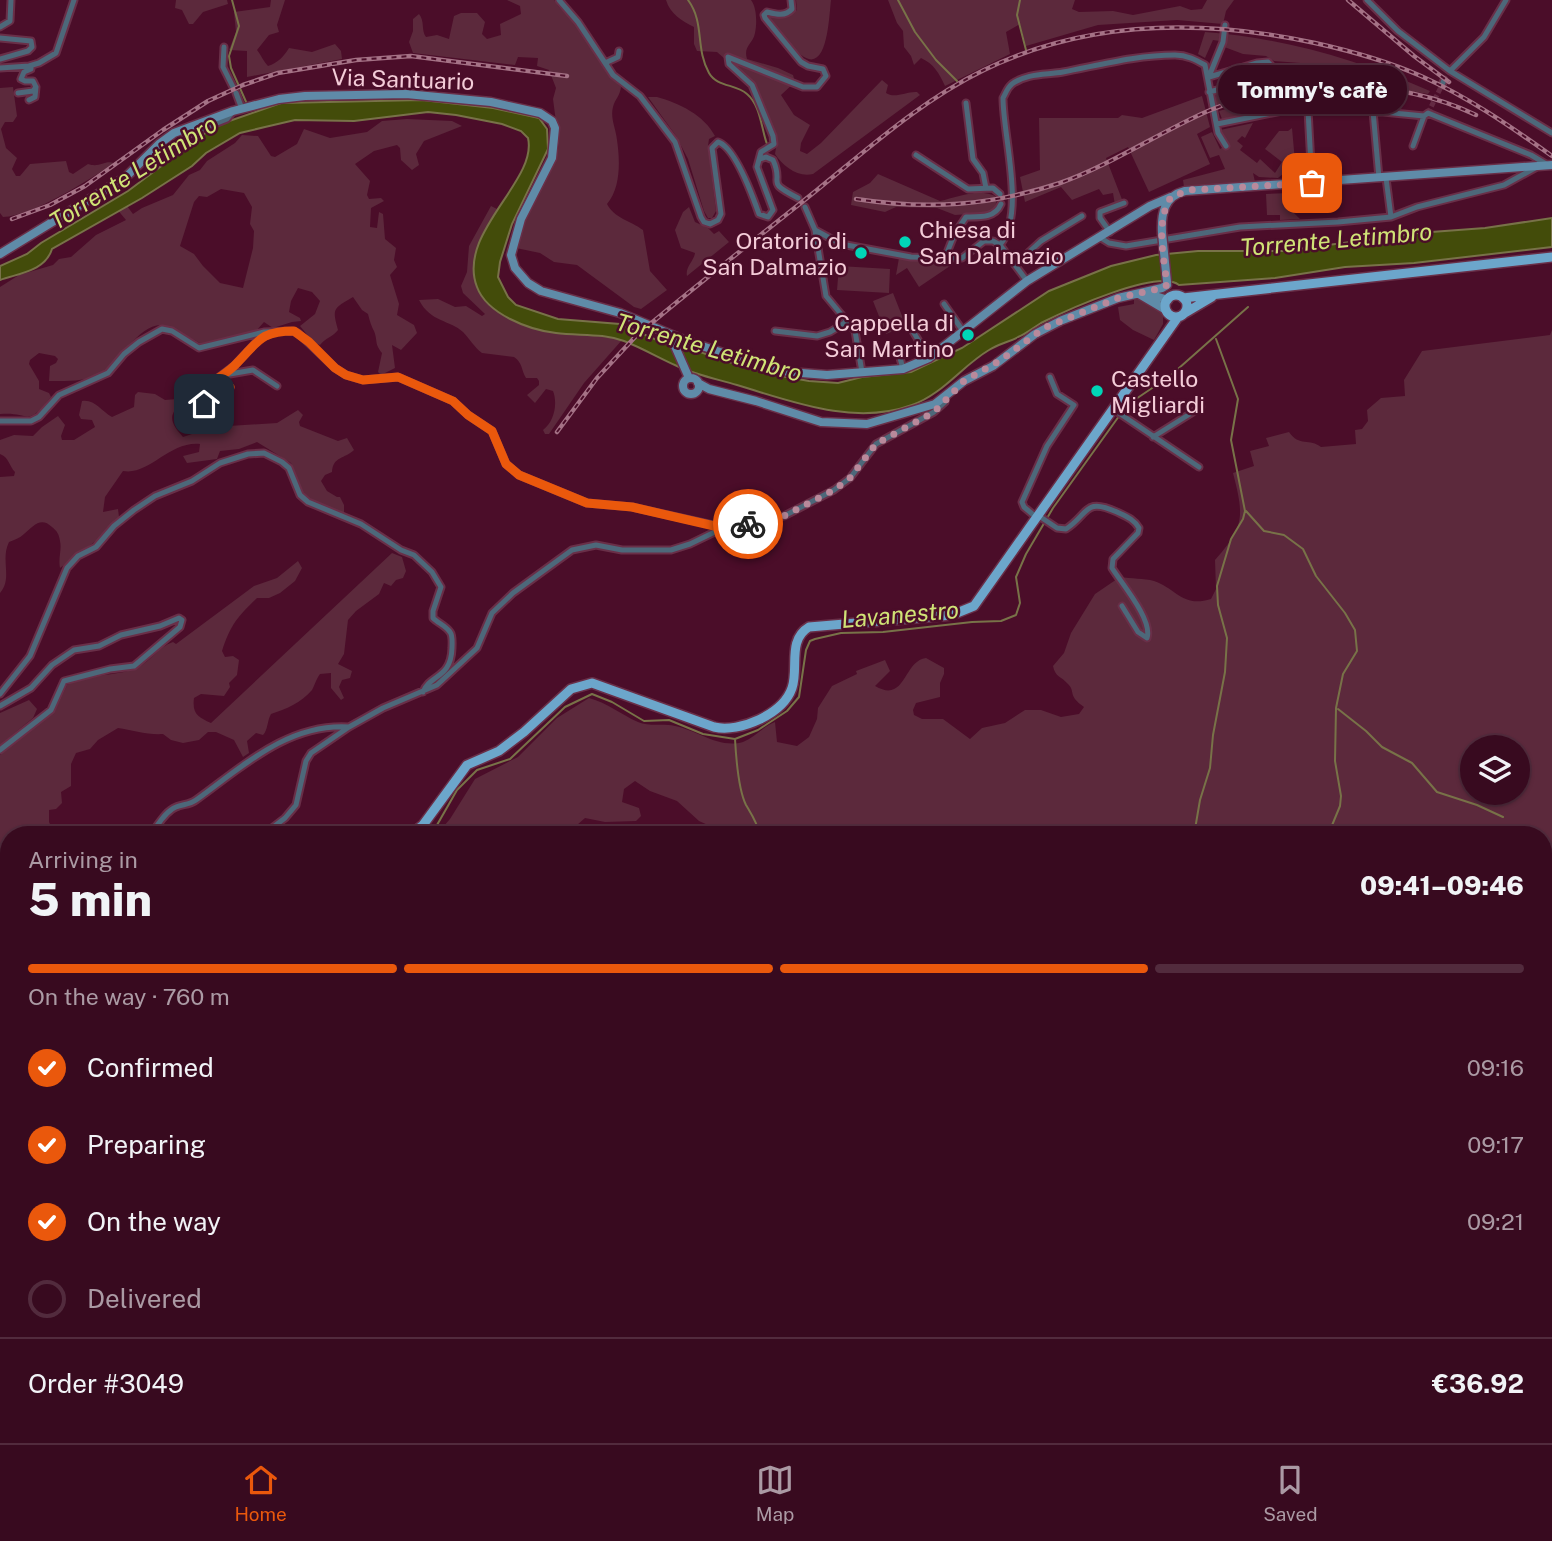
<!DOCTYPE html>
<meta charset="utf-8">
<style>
body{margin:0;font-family:"Public Sans",sans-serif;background:#3f1328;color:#f1f3f6;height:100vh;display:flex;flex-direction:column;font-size:26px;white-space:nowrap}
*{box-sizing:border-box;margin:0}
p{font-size:23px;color:#ab9aa4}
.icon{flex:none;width:38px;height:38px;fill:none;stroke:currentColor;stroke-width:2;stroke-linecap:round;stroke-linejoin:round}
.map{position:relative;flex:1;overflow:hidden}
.details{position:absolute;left:0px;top:826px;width:1552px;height:618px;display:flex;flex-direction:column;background:#380a1f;border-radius:28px 28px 0 0;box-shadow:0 2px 5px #0004,0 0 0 2px #522b3d}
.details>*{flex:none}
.fabs{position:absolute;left:1460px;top:735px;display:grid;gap:14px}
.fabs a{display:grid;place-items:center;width:70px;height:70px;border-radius:50%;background:#380a1f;box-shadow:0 2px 5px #0004,0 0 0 2px #522b3d;font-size:35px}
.pin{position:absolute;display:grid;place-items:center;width:60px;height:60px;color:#fff;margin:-30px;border-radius:14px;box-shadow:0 4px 10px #0006}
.courier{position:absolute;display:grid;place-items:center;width:70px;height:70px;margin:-35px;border:5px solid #ea580c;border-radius:50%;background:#fff;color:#222;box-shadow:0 2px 9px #0007}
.bubble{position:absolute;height:49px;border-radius:24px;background:#380a1f;box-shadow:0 2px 5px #0004,0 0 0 2px #522b3d;font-size:23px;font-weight:800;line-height:49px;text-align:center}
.summary em{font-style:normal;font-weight:800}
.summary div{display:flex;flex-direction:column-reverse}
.summary{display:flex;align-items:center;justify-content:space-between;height:119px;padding:0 28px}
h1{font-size:46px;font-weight:800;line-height:52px}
.bar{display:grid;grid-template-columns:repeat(4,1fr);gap:10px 7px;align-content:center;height:84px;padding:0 28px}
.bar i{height:9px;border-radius:5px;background:#522b3d}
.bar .current{background:#ea580c}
.bar p{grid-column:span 4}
.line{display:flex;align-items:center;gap:18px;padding:0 28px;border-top:2px solid #522b3d}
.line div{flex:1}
ol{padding:0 28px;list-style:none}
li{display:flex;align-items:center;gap:21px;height:77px}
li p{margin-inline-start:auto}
li .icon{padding:7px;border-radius:50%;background:#ea580c;color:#fff;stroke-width:4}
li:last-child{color:#ab9aa4}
li i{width:38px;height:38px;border:4px solid #522b3d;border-radius:50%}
.menu{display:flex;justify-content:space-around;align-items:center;height:98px;border-top:2px solid #522b3d;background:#380a1f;font-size:19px;color:#ab9aa4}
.menu a{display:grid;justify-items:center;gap:4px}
.menu .current{color:#ea580c}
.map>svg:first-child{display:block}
</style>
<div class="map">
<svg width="1552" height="1443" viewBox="0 0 1552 1443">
<rect width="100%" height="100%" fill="#4b0d29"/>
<!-- green -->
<path fill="#5c293c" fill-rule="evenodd" d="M176 0H227L228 4 203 12 193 24H189L182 10 175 8Z
M271 0H285L277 25 279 32 269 35 257 50C261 55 264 62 268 66 278 63 284 56 289 48L312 52 335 44 341 51 342 59 247 77V51L229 50 236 32 234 12 270 7Z
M507 0H554C560 10 570 16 577 26 592 46 602 68 621 87 620 96 615 99 613 107 610 118 616 129 617 140 620 160 621 188 607 204 614 218 631 221 643 230L650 271 667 290 641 309 634 307 577 265 554 262 540 253 516 248 522 226 556 160 559 145 553 99 556 88 549 70 537 66 538 58 518 57 515 65 413 53 409 42 413 31V19L419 14C425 21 421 31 426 37L437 35 449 39 454 16 461 13H477L485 22 482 34 487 39 501 35 500 24 521 14 520 6Z
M666 0H751C757 8 757 24 755 33 753 44 743 46 747 59L778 68 793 75 795 82 781 95 794 115 810 125 801 143 800 151 807 154 821 143 882 80 888 85 886 93C895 99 907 91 917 92L920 95 813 174C798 178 783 166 775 154L777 142 756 86 717 52 697 51 694 44V27C682 21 670 14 666 0Z
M796 0H831C829 15 828 78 800 54 788 44 778 27 767 15L785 17 797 10Z
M888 0H1075L1072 9 1079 12 1113 11 1133 15 1180 6 1191 10 1202 9 1207 0H1234L1226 11 1223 24 1177 20 1098 25 1026 46 1020 24 1006 32 1010 54 945 86C939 73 934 64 921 58L914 65 911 56 904 47 903 31 897 23Z
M1205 32C1284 38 1358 60 1430 91L1428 94 1355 82 1300 63 1274 61 1266 56 1243 54 1219 45 1220 41 1213 40 1205 58 1198 54Z
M1275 79 1280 87 1216 105 1215 93Z
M13 87 17 116 13 122H5L1 129 6 148 17 158 12 169 16 176H20L30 164 66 161 69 172 73 174 88 164C100 168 104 160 114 163 89 180 33 216 3 217L0 213V88Z
M1281 93V107L1222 119 1219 111Z
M1202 96 1210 127 1197 134 1210 164 1149 192 1128 147 1106 158 1123 202 1115 205 1113 193 1103 195 1099 189 1072 200 1061 187 1025 202 1020 177 1040 170 1039 118H1118L1122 115 1142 118Z
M657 97C679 103 704 115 715 136L709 139 708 146 716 211 712 218H708L704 211 688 159 676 136 648 97Z
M407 119 452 121 462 126 424 141 416 154 419 165 412 170 401 160 400 148 397 145 374 151 355 164 370 181 367 195 369 199 381 198 384 201 371 208 370 227 377 228 379 212 383 214 385 239 396 248 394 260 397 267 390 275 399 304 397 315 414 325 417 333 401 350 392 345 395 368 381 375 378 372 382 353C374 343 378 341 374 331 371 325 370 322 368 314L362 310 353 297C333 309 332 308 338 330 333 337 325 338 320 345L313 342 300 326 315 314 320 301 312 292 298 288 291 301 289 312 300 318 301 321 292 322 273 328 264 322 256 331 206 346C194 341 172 325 161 325 137 325 120 364 102 373 85 382 68 381 49 381L50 366 56 363 58 359 55 356 39 353 30 360 29 364 39 381V389L49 393 51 397C26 429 30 411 0 414V287L19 275 53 265 59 259 71 257 96 235 126 220 116 208 124 202 133 214 142 208 173 195 189 175 200 170 207 161 235 143 242 135 258 136 271 156 275 157 297 144 304 129 330 138 367 132 382 121ZM221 189 244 193 252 207 250 224 254 231 253 248 243 288 220 283 203 266 194 254 180 246 194 202 199 196 207 197Z
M1253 123 1245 138 1242 136 1237 141 1243 146 1240 150 1257 163 1260 159 1275 173 1282 162 1265 149 1279 131H1288L1292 128 1296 173H1284L1278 178 1259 177 1253 173 1255 182 1184 187 1183 180 1225 169 1219 155 1210 158 1201 137 1212 132 1220 149 1229 144 1220 130Z
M878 174 940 201C958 197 979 187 997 197L995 209 983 213 955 215 937 208 896 207 885 212 851 205 853 192 870 183Z
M1290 193V209L1300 219 1280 220V215H1267L1266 194Z
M491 206 497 209 482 240 478 291C514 339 569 330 622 340L584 383 549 434H545L543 430C554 422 558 404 553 391L546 389 535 403 527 395 539 385V381L537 378H526C521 370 523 363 514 357L482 353C474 347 470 339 463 332 450 320 430 322 419 300L438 299 455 307 466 306 482 316 485 314 463 293 461 286 467 272 469 246Z
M689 207 695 222 708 228 714 234 719 231 729 242 687 276C685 267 694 261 695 253L681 248 675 230 683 212Z
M899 258 948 260 953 264 919 287 907 268 896 275Z
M839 266 890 269 889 293 837 290Z
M893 293 906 326 886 334 873 301Z
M1138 298 1147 301 1163 314V324L1154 340 1133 330 1120 320 1118 307 1134 304V299Z
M1552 330V1083L1544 1086V835H730L699 821 677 801 650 791 635 781 624 789 622 802 639 808 641 816 636 821 605 822 585 818 577 825V835H436L450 819 475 779 518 757 557 718 589 698C608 703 620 714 638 722 649 727 663 723 675 726 697 730 719 749 743 742 755 737 764 726 775 722L777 742 797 746 809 737 817 719 818 708 832 686 857 674 856 671 885 660 890 671 875 686C906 704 903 661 926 658L944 668V674L940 683V697L916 703 913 710 914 715 922 719H943L970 739 982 728 1005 723 1025 710H1041L1061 717 1079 714 1084 707C1067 695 1076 692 1068 684 1061 676 1055 677 1053 666L1064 653 1071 633 1095 594 1120 577C1131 579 1144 578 1154 581 1177 589 1183 608 1211 599L1216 589 1215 560C1245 526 1244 516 1233 473L1254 466 1250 451 1269 446 1266 438 1289 432C1299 447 1310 438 1321 447L1356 444 1355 430 1362 429 1368 421 1367 410 1381 398 1405 396 1404 380 1422 351 1550 335ZM1472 747H1517V793H1472Z
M138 392 155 394 165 400 177 399 179 406C166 417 174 427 183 437L213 427 277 423 298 410 303 415 299 422 300 426 338 441 347 438 354 450C345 459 333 456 332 472L325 475 321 481 327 491 337 497H340L344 505V512L341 514 312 500 300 490 291 463 257 442 239 449 220 451 217 459 187 463 183 456 199 452 200 444C169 441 149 476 123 471L105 497 103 512 118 509 119 517 97 540 60 568C58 558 62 550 60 541 59 534 57 531 52 527 41 516 33 526 24 534 20 538 14 540 9 542 0 560 13 578 0 593V477L14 476 15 472C9 466 9 457 0 454V440L14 435 33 436 42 427 58 416 65 425 61 436 62 440H74L95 427 92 420 81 419 79 415 82 401C95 399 101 411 112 417L134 407 135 395Z
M392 553 402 557 406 571 403 578 396 580 391 586 384 583 379 594 356 611 348 620 344 654 338 664 352 671 350 678 342 680 339 687 344 698 341 700 331 688V673L320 674C316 679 315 685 312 690 301 703 286 709 271 714 267 721 268 730 263 735L256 733 247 741 249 753 243 757 234 740 216 732H208L199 740 183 743 171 740 163 734C147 735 132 730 118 728L98 740 90 749 76 753 71 764V786L61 792 62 803 56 809 49 810V822L55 835H9V940L0 943V755L55 711 67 685C88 673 114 677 137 668 150 662 158 647 173 642L176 644 254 586 277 578 298 561 302 568 295 581 280 593 269 598H257C239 615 230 625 222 651L225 657 233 656 239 660 237 675 229 683 230 687 224 696 201 694 194 698C192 714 198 717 211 723Z
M29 700 37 709 33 718 0 745V713Z
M1552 1089V1240L1544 1226V1091Z
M1544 1236 1552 1244V1346L1544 1342Z
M9 1345V1435H487L477 1443H0V1382Z
M1544 1350 1552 1353V1443H1516L1510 1435H1544Z
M498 1435H717L722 1443H488Z
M725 1435H913L909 1443H732Z
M988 1435H1105L1113 1439 1078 1437 1051 1443H978Z
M1198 1435H1409L1406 1443H1181Z"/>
<!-- water -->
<path fill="#434c0a" stroke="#787248" stroke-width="2" d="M422 100 493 108 539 118 547 129 548 149 512 224 500 262 498 277 508 297 516 305 558 319 620 324 666 344 686 347 729 362 781 376 809 381 838 383 862 377 911 372 962 348 1049 291 1111 266 1156 255 1198 251H1283L1418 233 1485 228 1552 218V247L1414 263 1345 267 1275 278 1179 285C1158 268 1065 311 1041 323 1033 328 1026 334 1018 337 1009 342 998 344 989 350 962 366 943 394 912 405 855 426 793 402 737 385 717 379 696 375 677 366 659 358 642 348 624 341 602 333 579 336 556 333 529 330 487 314 477 287 456 233 538 181 528 138L521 131 502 124 456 115 428 112 354 121 295 120 265 127 240 133 206 153 192 166 142 198 52 249C45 271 20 273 0 280V266L27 254 41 243 128 191 215 126 281 103Z"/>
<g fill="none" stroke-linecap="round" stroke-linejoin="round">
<!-- stream -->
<path stroke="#787248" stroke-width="2" d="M232 0 239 26 229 56 231 68 247 104
M688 0C705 23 695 48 709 73 717 87 736 84 747 94 761 106 761 128 767 144
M898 0 915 32 936 60 957 81
M1020 0 1017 15 1026 50
M1246 511 1264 531 1284 535 1303 549 1316 576 1345 613 1355 630 1357 651 1343 674 1336 708 1335 761 1341 796 1340 806 1328 835
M1338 709 1366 731 1382 747 1412 763 1437 792 1477 805 1503 817
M735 739C736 757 738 789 746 805 752 815 757 822 760 835
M428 835 437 825 457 790 477 770 510 759 565 707 592 694 612 702 644 721 669 720 703 734 735 739 758 730 787 711 799 697 806 650 810 641 815 639 841 633 883 632 972 622 1001 621 1016 615 1020 603 1016 577 1026 554 1053 508 1127 405 1170 376 1248 307
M1194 835 1200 800 1210 768 1213 735 1225 672 1227 638 1218 605 1217 586 1231 539 1243 519 1245 511 1231 440 1238 399 1216 339
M1544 1127H1552
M0 1378 9 1364
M1544 1408 1552 1415"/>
<!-- street-tunnel -->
<path stroke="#642a43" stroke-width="5" stroke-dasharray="5 2.5" stroke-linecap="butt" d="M1282 85 1285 101
M1428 113 1442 85"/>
<defs>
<path id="street" d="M559 0 578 22 613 75 640 96 675 142 701 217 704 222 710 224 718 220 721 214 712 148 718 142C735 147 753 197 759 214L768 217 773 210 757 167 761 152 774 144 773 136 752 85 729 64 728 57 803 87H817L826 76 823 69 808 66 801 62 765 18 764 15 767 12C775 14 785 17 792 9L791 0
M1367 0 1398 31 1450 71 1552 133
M0 27 10 21 11 0
M0 38 31 41 32 47 28 51 0 59
M224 47 223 67 233 87
M605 63 618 57 619 51
M31 66V69L24 72 21 79 25 81H33L36 87
M0 68 29 66 39 63 56 53 74 0
M1450 71 1484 37 1506 0
M1210 74 1223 42 1225 25
M1209 77 1257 63 1268 62 1278 74 1282 85
M1442 85 1444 80
M1209 92 1278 74
M18 93 33 91 36 87
M236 93 242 109
M29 100 35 97 36 87
M966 103 973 159 983 173 986 188
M1308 110 1312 183
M1373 111 1379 178
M1217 124 1287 110 1373 111 1424 116 1428 113 1531 155 1546 164
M182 141 187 135 227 119 231 114
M1413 146 1424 116
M916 155 968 189 993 188 1000 194
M760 159 766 157 773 160C785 186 763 180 798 198
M1386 178 1391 217
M805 207 815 230 826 296 855 331 862 372
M815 230 841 244 911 257 962 258 984 241H993L1000 245 1027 281
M1110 232 1100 218V212L1124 203
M1101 238 1109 243 1126 246 1240 227 1338 222 1391 217 1417 207 1504 185 1535 168
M1000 245C1026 213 1003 137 1003 98 1006 93 1007 88 1012 84 1027 73 1046 75 1063 72 1100 65 1137 55 1175 55 1187 55 1196 60 1205 65L1218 133 1226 146
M945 258 954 235 966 217C981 217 995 218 1001 204
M1015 265 1041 241 1082 216
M944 304 963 331
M911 328 929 358
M775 331 817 336 830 332 848 321
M899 354 903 369
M224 375 253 370 277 386
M223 405 202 402C208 392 222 395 230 388L225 384 211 386V383L235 365 260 338 270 334
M1113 409 1199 467
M0 421H31L39 417 59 395 108 373 124 354 139 342 162 329 172 331 199 348 264 332 292 331 298 333 335 368 346 375 363 380 398 377 453 401 468 415 492 431 506 464 519 475 587 503 632 507 722 527
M1153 437 1201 407
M1039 516 1057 528 1066 529C1089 514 1084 497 1117 512 1125 516 1134 519 1139 528L1138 533 1113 559 1112 568C1122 584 1153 620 1147 638L1138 632 1122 606
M1036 517 1024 507 1022 502 1047 446 1074 405 1057 394 1050 377
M0 694 30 656 67 568 78 556 96 547 114 526 134 510 155 496 192 481 220 463 248 454 264 453 282 462 289 468 300 495 308 502 361 524 401 550 414 555 432 572 441 587 433 611V618C438 623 446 626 450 632 453 636 452 643 452 648 451 679 430 674 423 692
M0 706 31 688 52 665 74 650 99 646 121 635 160 626 179 618 182 620 180 627 134 666 110 669 64 681 51 710 0 750
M150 835C157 827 165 811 176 807 183 804 189 805 196 800 242 767 288 723 349 727
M263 835 285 818 296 805 306 761 311 753 349 727 383 708 437 685 477 648 492 613 513 593 572 550 596 545 622 550H671L690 544 723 528 753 524 784 516 834 490 850 478 876 444 934 412 945 402 946 397
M0 974 9 972
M0 1246 9 1237
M1544 1345 1552 1349
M721 1435 726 1443
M1115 1435 1130 1443
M1357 1435H1381
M482 1443 493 1435
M971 1443 979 1435
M1064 1443 1085 1441 1112 1443
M1178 1443 1187 1435"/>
<path id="secondary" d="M1162 233C1161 214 1164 196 1185 191L1552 165
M0 254 126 177 159 144 174 133 233 111 279 99 305 96 406 94 491 102 540 113 552 121 555 128 552 158 521 219 511 255 515 268 528 283 541 291 620 313 684 340 762 366 789 372 827 375 903 369 929 358 1027 281 1150 206 1171 197
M1139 294 1166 310
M1149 294 1168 300
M670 335 689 378
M683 386a8 8 0 1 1 16 0a8 8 0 1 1-16 0Z
M698 383 709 389 756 401 821 422 867 424 935 404 964 381 993 366 1035 334 1060 321 1118 298 1162 288 1167 285"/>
<path id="primary" d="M1165 306a11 11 0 1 1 22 0a11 11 0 1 1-22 0Z
M1183 298 1552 257
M1185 313 1212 297
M410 835 423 825 467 765 499 751 524 732 571 689 592 683 714 727C740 733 783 714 792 688 799 668 787 640 809 627L952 615 974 606 1178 317
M0 1360 9 1330"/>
</defs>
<!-- street casing -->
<use href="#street" stroke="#692f48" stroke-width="9"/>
<!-- secondary casing -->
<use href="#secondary" stroke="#692f48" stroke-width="11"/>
<!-- primary casing -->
<use href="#primary" stroke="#692f48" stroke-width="12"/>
<!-- street -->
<use href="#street" stroke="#4d687a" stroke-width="5"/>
<!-- secondary -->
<use href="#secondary" stroke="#5f8ba8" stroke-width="8"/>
<!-- primary -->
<use href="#primary" stroke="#6ca6cb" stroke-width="9"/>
<defs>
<path id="rail" d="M1348 0 1414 56 1449 82
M856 199C928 210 990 206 1060 183 1111 165 1158 133 1208 111 1288 77 1397 77 1476 115
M12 219 50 205 85 186 163 130 208 101 243 85 278 73 356 60 411 56 567 76
M557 432 597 378 636 336C695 286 756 239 817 190 870 147 922 100 984 70 1089 19 1203 19 1315 43 1351 51 1387 61 1421 76 1468 97 1510 126 1552 156
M0 1045 9 1015"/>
</defs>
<!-- rail casing -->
<use href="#rail" stroke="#a57286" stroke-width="4.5"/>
<!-- rail -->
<use href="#rail" stroke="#4b0d29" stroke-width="2" stroke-dasharray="5" stroke-linecap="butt"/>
<defs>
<path id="secondary-bridge" d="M1162 233 1167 282"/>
</defs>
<!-- secondary-bridge casing -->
<use href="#secondary-bridge" stroke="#692f48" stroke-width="11" stroke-linecap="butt"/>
<!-- secondary-bridge -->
<use href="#secondary-bridge" stroke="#5f8ba8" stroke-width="8"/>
</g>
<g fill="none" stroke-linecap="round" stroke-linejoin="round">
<!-- done -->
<path stroke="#b9899b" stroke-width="7" stroke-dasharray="0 12.6" d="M748 524 784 516 834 490 850 478 876 444 934 412 964 381 1001 360 1044 328 1118 298 1162 288 1167 285C1164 257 1155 222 1171 197L1190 190 1312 183"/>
<!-- route -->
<path stroke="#ea580c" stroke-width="9" d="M204 404 202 401 209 396 229 389 230 387 225 384 212 386 210 384C219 377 229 372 237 363 258 342 260 331 294 331L309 342 335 368 346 375 363 380 398 377 453 401 468 415 492 431 506 464 519 475 587 503 632 507 723 528 748 524"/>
</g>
<!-- markers -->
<g fill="#00d5b7" stroke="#4b0d29" stroke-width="2.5">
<circle cx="905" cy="242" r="7"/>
<circle cx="861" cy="253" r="7"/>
<circle cx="968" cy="335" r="7"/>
<circle cx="1097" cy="391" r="7"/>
</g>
<g text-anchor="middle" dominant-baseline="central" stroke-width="5" stroke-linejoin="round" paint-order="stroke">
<!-- street labels -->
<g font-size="23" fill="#f4ccd8" stroke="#4b0d29">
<text transform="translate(403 79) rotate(2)">Via Santuario</text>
</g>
<!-- poi labels -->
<g font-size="23" fill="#f4ccd8" stroke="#4b0d29" text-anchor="start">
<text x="919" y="229">Chiesa di<tspan x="919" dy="26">San Dalmazio</tspan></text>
<text x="847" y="240" text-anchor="end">Oratorio di<tspan x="847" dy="26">San Dalmazio</tspan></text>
<text x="954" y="322" text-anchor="end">Cappella di<tspan x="954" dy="26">San Martino</tspan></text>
<text x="1111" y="378">Castello<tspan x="1111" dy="26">Migliardi</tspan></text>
</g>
<!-- water labels -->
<g font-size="24" font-style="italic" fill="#d0e376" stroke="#4b0d29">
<text transform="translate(133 172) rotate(-32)">Torrente Letimbro</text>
<text transform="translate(1336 239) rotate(-5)">Torrente Letimbro</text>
<text transform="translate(709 347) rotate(16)">Torrente Letimbro</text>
<text transform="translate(900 614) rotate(-5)">Lavanestro</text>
</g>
</g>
</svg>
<div class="fabs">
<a><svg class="icon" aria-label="layers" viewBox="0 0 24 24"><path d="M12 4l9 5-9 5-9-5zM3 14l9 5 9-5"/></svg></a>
</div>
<div class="pin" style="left:1312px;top:183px;background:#ea580c"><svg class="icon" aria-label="bag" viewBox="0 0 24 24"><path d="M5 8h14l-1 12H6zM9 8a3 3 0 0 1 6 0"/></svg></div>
<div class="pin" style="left:204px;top:404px;background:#1f2937"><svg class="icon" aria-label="home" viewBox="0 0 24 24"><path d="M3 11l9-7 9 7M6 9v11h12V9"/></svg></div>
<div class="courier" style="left:748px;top:524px"><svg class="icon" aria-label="bike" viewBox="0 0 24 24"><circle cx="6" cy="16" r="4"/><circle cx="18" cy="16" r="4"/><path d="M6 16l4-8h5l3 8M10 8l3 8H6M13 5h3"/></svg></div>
<div class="bubble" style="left:1218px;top:65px;width:189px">Tommy's cafè</div>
<section class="details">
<div class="summary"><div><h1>5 min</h1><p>Arriving in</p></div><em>09:41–09:46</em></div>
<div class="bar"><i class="current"></i><i class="current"></i><i class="current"></i><i></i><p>On the way · 760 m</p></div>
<ol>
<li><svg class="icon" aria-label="check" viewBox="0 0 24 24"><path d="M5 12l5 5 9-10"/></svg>Confirmed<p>09:16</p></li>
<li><svg class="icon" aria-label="check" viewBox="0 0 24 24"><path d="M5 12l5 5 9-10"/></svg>Preparing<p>09:17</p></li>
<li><svg class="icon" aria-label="check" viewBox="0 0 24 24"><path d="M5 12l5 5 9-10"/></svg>On the way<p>09:21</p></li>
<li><i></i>Delivered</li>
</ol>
<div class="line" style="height:91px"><div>Order #3049</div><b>€36.92</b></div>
</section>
</div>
<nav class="menu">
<a class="current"><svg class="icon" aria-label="home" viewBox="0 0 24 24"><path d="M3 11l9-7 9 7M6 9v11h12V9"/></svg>Home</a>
<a><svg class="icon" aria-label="map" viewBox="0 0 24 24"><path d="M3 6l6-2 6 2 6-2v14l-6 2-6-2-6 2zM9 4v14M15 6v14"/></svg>Map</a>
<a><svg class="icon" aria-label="saved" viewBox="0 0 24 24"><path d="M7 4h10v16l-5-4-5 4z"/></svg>Saved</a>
</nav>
